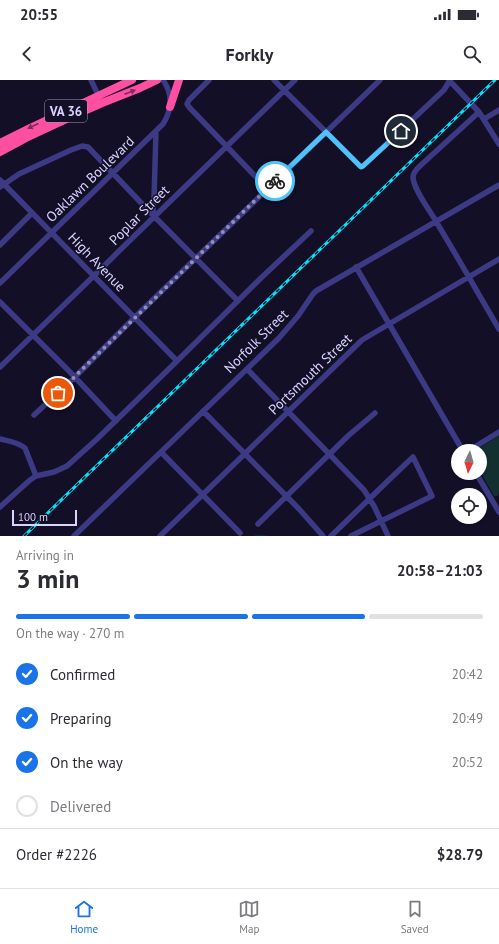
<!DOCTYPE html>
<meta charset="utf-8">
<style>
body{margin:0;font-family:"PT Sans",sans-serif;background:#f2f2f3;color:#2b2b33;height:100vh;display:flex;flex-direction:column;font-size:15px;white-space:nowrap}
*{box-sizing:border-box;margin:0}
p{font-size:13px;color:#7c7c81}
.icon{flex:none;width:22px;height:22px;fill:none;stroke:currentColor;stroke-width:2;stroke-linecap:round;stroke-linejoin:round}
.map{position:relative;height:456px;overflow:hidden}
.sheet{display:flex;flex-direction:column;background:#fff;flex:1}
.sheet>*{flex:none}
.needle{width:26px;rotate:185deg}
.fabs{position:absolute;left:451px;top:364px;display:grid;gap:8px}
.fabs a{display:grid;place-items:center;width:36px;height:36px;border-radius:50%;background:#fff;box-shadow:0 1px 3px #0004;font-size:20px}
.scale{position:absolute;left:12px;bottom:10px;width:65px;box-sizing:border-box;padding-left:4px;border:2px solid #d9d4ff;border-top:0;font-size:11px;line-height:14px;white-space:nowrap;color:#d9d4ff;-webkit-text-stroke:3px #130f26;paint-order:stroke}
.pin{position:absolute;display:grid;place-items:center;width:34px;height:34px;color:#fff;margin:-17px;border:2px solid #fff;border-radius:50%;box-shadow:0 1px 4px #0007}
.courier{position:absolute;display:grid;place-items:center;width:40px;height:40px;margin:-20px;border:3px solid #4fc3f7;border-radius:50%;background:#fff;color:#222;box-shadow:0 1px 5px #0007}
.overview em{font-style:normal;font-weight:700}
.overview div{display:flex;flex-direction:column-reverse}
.overview{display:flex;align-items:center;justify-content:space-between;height:68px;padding:0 16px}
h1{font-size:26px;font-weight:700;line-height:30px}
.bar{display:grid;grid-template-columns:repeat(4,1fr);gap:6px 4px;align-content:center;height:48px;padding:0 16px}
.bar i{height:5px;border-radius:3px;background:#e1e1e2}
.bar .current{background:#1a73e8}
.bar p{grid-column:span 4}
.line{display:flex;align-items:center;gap:10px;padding:0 16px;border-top:1px solid #e1e1e2}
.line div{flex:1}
ol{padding:0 16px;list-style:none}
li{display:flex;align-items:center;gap:12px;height:44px}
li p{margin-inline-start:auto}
li .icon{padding:4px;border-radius:50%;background:#1a73e8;color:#fff;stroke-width:4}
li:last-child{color:#7c7c81}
li i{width:22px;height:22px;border:2px solid #e1e1e2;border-radius:50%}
.status{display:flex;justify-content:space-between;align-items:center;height:28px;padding:0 20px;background:#fff;direction:ltr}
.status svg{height:11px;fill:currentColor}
header{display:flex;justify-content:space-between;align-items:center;height:52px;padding:0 16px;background:#fff;font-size:18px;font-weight:700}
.tab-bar{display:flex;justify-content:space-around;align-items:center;height:56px;border-top:1px solid #e1e1e2;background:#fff;font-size:11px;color:#7c7c81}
.tab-bar a{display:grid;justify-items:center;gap:2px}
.tab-bar .current{color:#1a73e8}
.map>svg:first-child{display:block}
</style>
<div class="status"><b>20:55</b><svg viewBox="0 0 49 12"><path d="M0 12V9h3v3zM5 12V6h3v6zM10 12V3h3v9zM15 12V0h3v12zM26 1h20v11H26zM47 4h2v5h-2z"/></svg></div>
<header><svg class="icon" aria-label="back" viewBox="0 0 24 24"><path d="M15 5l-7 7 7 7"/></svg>Forkly<svg class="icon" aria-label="search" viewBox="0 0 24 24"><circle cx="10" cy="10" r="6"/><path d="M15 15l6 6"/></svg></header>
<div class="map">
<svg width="499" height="456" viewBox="0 0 499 456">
<rect width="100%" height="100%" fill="#130f26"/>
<!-- green -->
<path fill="#12302f" d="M499 356V414L497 416H494L480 391V371H474Z"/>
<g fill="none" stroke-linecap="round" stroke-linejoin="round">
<!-- stream -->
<path stroke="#0c2248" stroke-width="1.5" d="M255 455 267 456"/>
<!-- minor -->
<path stroke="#3d3a85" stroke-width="5.5" d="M91 0 100 19
M209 0 189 20 187 24 189 27 256 97 267 109
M274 0 360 86H363L444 10 450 0
M449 0 479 32 499 64
M479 32 421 85C418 88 413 92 413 97 413 109 431 132 437 143 458 178 478 213 499 249
M484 39 499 30
M0 100 177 281
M0 107 19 94 71 70 82 66 88 67 146 128 238 221
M154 136 153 131 154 119 156 51
M0 165 32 133
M356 187 463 371
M0 203 163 44C172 30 173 14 163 0
M0 222 70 292 116 341
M0 287 104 186 120 170 295 0
M247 289 364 410 374 426 388 456
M203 331 299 429 323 456
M34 335 75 297 134 238 380 0
M0 359C8 361 18 362 25 368L36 396
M468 371 499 352
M161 372 240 453
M476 393 499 432
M0 427 30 400 36 396 54 392 67 386 97 359 177 281 262 197 311 151
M258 444 349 355 375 333
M74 456 279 258 298 236 313 214 316 211 499 105
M160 456 362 260 499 179
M331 456 393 396 413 377 432 416 351 456"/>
<!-- highway -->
<path stroke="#ff4fa3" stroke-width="8" d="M170 27 179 0
M0 63 30 48 132 0
M0 72 26 58 71 37 102 23 140 8 157 0"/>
<defs>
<path id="rail" d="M24 456 495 0"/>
</defs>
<!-- rail casing -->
<use href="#rail" stroke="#00e5ff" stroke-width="3"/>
<!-- rail -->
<use href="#rail" stroke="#130f26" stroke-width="1.5" stroke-dasharray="4.5" stroke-linecap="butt"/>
</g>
<!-- one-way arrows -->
<defs><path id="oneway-solid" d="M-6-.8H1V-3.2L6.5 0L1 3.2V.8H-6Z"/></defs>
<g fill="#7d2c5e">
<use href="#oneway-solid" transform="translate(130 12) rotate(-21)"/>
<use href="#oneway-solid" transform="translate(33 46) rotate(155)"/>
</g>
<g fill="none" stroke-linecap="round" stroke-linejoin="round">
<!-- done -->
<path stroke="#948fb3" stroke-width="4" stroke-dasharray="0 7.2" d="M58 313 275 101"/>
<!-- route -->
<path stroke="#4fc3f7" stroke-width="5" d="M275 101 326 52 361 87 363 86 401 51"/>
</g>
<g text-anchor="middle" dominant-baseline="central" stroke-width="3" stroke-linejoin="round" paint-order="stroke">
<!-- shield labels -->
<rect fill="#130f26" stroke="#9e99be" stroke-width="1" x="45" y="20" width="42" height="22" rx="3"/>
<g font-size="13" font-weight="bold" fill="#d9d4ff">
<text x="66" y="31">VA 36</text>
</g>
<!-- street labels -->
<g font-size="14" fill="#d9d4ff" stroke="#130f26">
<text transform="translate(90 99) rotate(-44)">Oaklawn Boulevard</text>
<text transform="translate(139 135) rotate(-45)">Poplar Street</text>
<text transform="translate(97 182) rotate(46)">High Avenue</text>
<text transform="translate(256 261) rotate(-45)">Norfolk Street</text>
<text transform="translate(310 294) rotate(-44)">Portsmouth Street</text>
</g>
</g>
</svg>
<div class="fabs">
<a><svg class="needle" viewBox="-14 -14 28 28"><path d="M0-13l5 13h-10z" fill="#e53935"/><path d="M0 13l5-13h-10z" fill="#7c7c81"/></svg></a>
<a><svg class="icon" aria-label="locate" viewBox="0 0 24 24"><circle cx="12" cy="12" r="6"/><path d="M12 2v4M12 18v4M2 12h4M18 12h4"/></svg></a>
</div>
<div class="scale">100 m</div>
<div class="pin" style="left:58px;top:313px;background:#ea580c"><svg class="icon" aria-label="bag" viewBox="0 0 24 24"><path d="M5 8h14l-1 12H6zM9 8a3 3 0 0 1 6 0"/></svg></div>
<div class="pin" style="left:401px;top:51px;background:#1f2937"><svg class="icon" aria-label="home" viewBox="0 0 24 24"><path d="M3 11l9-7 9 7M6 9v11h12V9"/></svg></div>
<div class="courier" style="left:275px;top:101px"><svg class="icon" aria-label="bike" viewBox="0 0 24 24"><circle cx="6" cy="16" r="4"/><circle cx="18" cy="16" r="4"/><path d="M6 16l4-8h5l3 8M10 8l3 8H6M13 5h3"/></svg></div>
</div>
<section class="sheet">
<div class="overview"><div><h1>3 min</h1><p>Arriving in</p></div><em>20:58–21:03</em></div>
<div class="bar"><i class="current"></i><i class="current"></i><i class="current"></i><i></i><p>On the way · 270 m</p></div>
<ol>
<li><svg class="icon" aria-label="check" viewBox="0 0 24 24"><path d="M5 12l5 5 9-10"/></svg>Confirmed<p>20:42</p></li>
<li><svg class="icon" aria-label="check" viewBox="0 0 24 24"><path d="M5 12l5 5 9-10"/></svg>Preparing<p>20:49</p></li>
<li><svg class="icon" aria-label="check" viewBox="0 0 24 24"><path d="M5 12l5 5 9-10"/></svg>On the way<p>20:52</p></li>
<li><i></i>Delivered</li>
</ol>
<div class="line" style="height:52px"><div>Order #2226</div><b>$28.79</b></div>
</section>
<nav class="tab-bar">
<a class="current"><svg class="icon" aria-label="home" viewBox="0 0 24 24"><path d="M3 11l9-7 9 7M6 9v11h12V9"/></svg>Home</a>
<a><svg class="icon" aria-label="map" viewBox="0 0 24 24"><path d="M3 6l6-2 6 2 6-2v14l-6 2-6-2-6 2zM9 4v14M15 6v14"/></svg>Map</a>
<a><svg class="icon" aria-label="saved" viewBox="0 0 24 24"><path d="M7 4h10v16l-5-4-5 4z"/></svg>Saved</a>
</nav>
